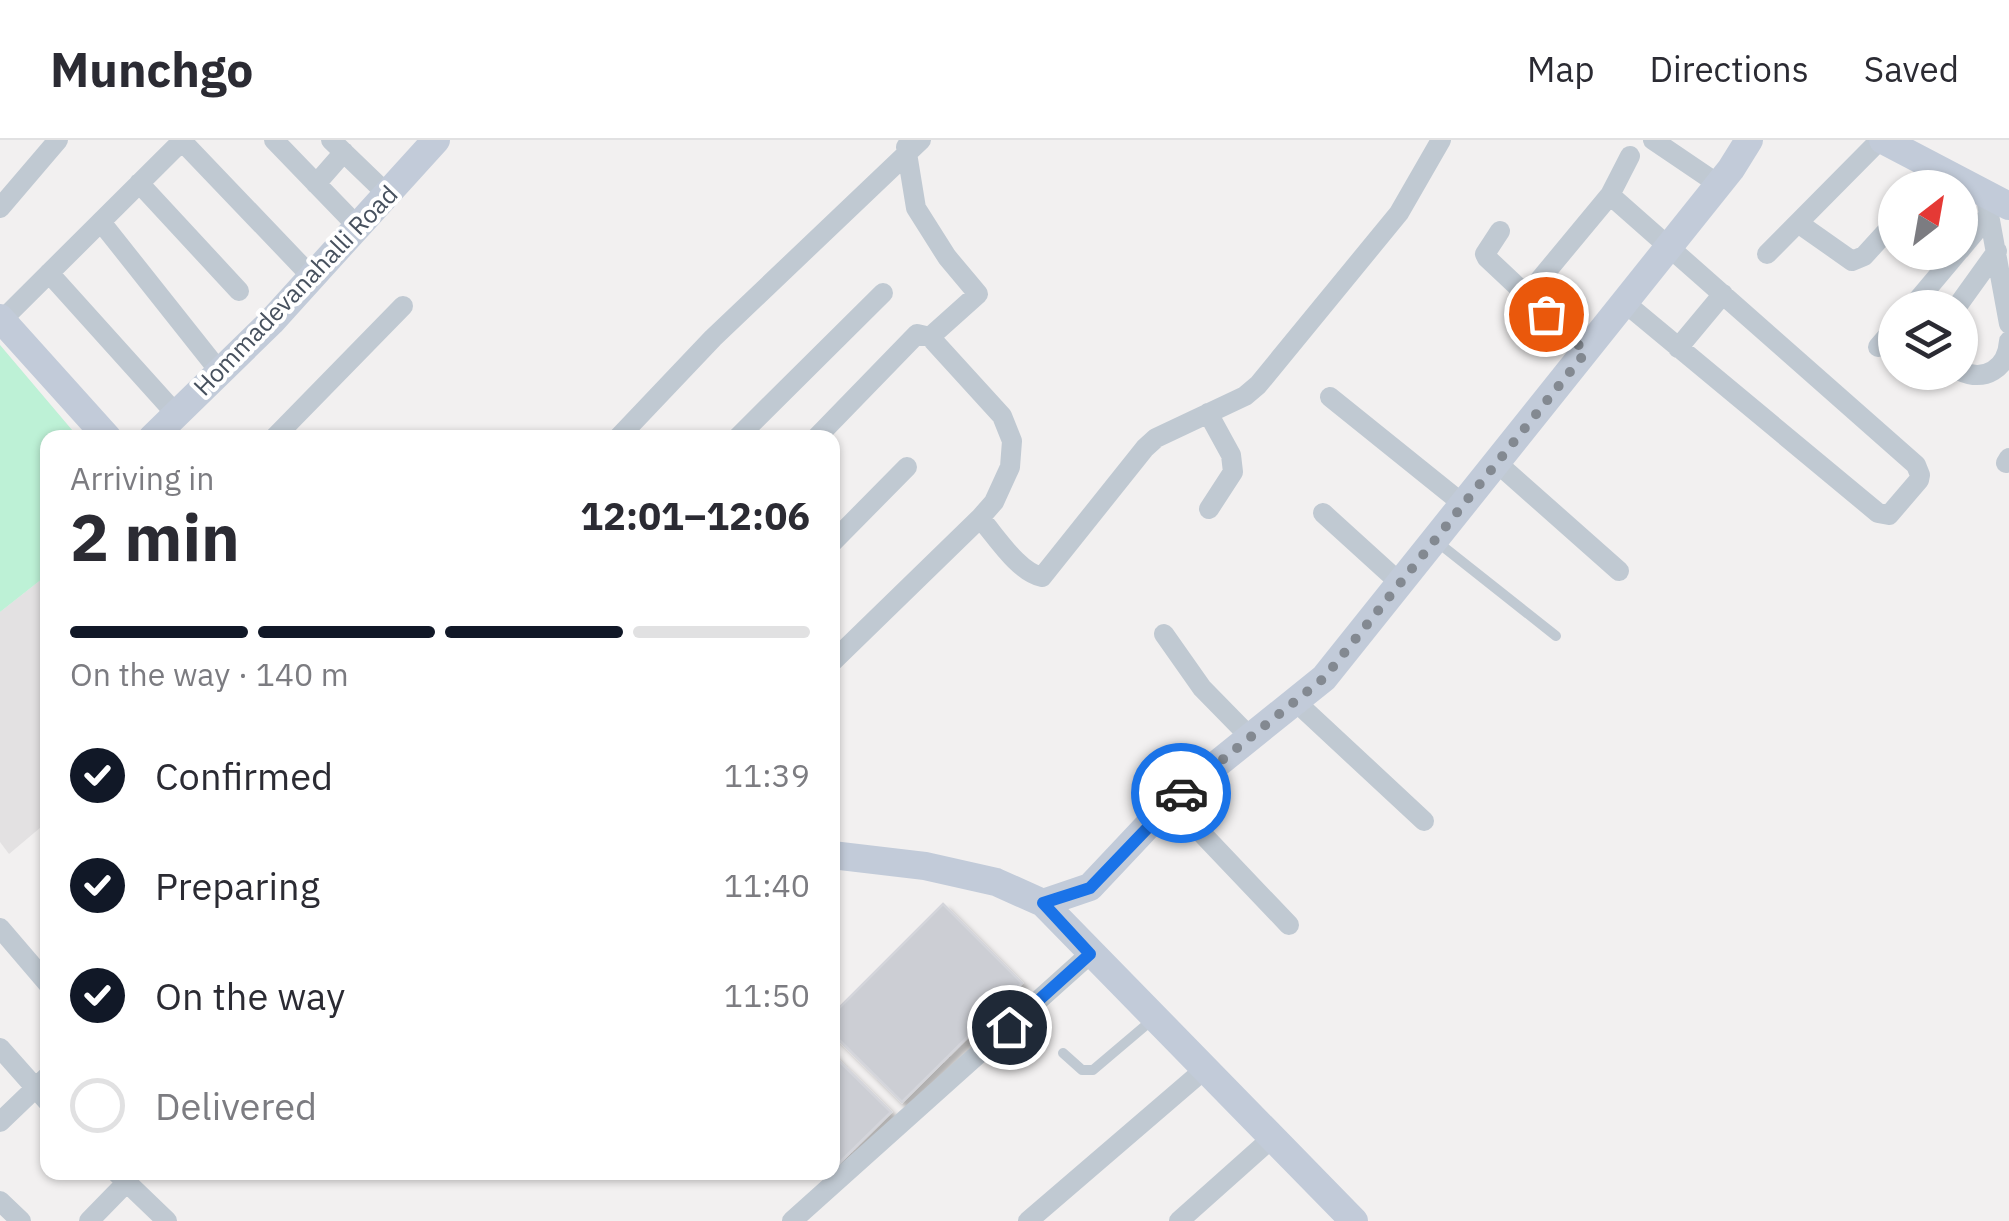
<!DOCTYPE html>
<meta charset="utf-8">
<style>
body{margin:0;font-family:"IBM Plex Sans",sans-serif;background:#f7f7f7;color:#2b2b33;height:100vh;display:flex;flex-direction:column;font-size:38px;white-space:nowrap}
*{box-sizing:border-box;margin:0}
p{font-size:32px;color:#7c7c81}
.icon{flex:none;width:55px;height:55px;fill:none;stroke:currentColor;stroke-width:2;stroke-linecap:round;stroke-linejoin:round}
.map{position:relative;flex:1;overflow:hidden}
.side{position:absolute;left:40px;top:290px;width:800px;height:750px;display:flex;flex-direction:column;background:#fff;border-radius:20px;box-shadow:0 2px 8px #0004}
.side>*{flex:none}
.needle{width:65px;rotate:31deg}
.buttons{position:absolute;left:1878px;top:30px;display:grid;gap:20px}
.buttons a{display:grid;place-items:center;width:100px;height:100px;border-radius:50%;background:#fff;box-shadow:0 2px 8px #0004;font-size:50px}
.pin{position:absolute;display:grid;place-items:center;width:85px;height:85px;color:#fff;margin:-42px;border:5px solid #fff;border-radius:50%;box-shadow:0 2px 10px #0007}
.courier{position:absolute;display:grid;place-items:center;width:100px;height:100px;margin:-50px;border:8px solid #1a73e8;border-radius:50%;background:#fff;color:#222;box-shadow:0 2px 12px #0007}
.head em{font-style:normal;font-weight:700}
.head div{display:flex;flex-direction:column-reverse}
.head{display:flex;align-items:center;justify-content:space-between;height:170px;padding:0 30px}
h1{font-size:65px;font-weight:700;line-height:75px}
.bar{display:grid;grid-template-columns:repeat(4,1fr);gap:15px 10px;align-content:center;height:120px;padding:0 30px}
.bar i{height:12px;border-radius:8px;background:#e1e1e2}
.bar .selected{background:#111827}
.bar p{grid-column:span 4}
ol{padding:0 30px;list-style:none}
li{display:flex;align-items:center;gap:30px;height:110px}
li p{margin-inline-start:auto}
li .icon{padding:10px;border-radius:50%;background:#111827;color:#fff;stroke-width:4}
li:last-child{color:#7c7c81}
li i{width:55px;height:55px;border:5px solid #e1e1e2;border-radius:50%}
header{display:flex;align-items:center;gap:60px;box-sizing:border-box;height:140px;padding:0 50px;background:#fff;border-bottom:2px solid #e1e1e2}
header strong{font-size:48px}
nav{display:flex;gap:55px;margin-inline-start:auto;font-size:35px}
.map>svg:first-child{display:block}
</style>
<header>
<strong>Munchgo</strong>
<nav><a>Map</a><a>Directions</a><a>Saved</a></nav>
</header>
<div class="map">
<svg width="2009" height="1081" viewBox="0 0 2009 1081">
<defs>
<filter id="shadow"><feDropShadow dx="5.5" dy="5.5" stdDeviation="2.5" flood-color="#0004"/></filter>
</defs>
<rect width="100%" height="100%" fill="#f2f0f0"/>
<!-- education -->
<path fill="#e3e1e2" d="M47 435V682L9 714 0 702V472Z"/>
<!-- green -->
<path fill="#bdf1d6" d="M0 205 78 297 48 298 47 435 0 472Z"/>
<!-- building -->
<path fill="#ccced4" stroke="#d4d5db" stroke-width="2.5" filter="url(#shadow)" d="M943 764 1022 843 902 962 832 893V875Z
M832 914 891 972 836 1026 832 1023Z"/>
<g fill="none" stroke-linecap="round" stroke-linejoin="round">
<!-- lane -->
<path stroke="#c0c9d2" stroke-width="10" d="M1436 401 1556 496
M1063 913 1082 930H1093L1152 880"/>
<!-- street -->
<path stroke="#c0c9d2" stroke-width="20" d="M274 0 358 87
M331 0 387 54
M1653 0 1718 44
M182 1 312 137
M906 7 916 68 947 117 978 154 930 197
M139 43 239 151
M316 44 344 12
M1985 53 2009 184
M1610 55 1630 16
M0 68 58 0
M101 82 220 232
M1798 83 1852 121 1864 116 1895 82
M1500 91 1485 114 1487 118 1586 211
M1960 110 1989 75
M1767 114 1880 0
M49 133 176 274
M1527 155 1610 55 1916 325 1920 335 1919 340 1889 375 1878 373 1624 162
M1911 168 1958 112
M1956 168 1997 111
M2 180 183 0
M1878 207 1895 187
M1678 208 1723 154
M1960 231C1985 242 2007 229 2009 201
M1330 257 1463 364
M1208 273 1231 315 1233 332 1209 369
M274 298 403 166
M618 298 713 198 921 0
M737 298 883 153
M816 298 917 194 930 197 1002 276 1012 301 1010 327 994 362 980 378 832 522
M1496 322 1619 431
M2006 323 2009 318
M1323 373 1400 443
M980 378C996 396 1018 432 1042 437L1145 308 1156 298 1245 256 1258 245 1399 73 1441 0
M832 403 907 327
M1164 494 1202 548 1250 597
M1295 561 1424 681
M1171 661 1289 785
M0 788 48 844
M0 908 48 962
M0 982 48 936
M116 1032 167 1081
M0 1061 21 1081
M89 1081 126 1043
M792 1081 1090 814
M1028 1081 1205 929
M1179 1081 1271 999"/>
<!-- secondary -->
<path stroke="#c2cbd9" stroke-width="28" d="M1883 0 2009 66
M0 178 108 298
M152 298 271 182 436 0
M832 715 925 726 996 742 1043 763 1090 747 1171 661 1324 538 1731 29 1749 0
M1043 763 1354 1081"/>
</g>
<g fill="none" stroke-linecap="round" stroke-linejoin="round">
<!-- done -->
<path stroke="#838991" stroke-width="10" stroke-dasharray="0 18" d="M1181 653 1324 538 1586 212 1546 174"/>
<!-- route -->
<path stroke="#1a73e8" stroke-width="12" d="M1009 887 1090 814 1043 763 1090 748 1181 653"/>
</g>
<g text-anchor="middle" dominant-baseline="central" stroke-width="8" stroke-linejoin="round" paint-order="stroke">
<!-- street labels -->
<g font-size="25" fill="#47515e" stroke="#fff">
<text transform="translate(295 150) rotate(-46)">Hommadevanahalli Road</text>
</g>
</g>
</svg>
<div class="buttons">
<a><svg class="needle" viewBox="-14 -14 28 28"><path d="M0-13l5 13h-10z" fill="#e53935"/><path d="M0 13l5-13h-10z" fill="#7c7c81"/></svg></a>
<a><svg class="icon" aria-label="layers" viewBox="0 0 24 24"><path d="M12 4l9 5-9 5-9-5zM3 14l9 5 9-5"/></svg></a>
</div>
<div class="pin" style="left:1546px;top:174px;background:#ea580c"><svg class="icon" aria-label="bag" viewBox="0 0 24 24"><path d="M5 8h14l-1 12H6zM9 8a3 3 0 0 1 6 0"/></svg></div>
<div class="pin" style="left:1009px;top:887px;background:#1f2937"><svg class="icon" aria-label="home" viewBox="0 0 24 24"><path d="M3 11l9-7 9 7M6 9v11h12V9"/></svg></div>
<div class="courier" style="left:1181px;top:653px"><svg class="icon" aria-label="car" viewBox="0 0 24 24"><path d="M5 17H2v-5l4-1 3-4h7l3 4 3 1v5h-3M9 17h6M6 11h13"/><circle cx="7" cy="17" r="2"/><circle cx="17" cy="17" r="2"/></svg></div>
<section class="side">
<div class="head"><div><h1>2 min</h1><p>Arriving in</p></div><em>12:01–12:06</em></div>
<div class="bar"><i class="selected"></i><i class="selected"></i><i class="selected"></i><i></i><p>On the way · 140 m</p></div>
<ol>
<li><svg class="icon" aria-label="check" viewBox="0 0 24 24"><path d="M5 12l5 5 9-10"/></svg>Confirmed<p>11:39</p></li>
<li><svg class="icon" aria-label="check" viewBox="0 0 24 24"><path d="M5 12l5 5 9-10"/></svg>Preparing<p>11:40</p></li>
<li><svg class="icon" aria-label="check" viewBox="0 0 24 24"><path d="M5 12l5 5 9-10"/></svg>On the way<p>11:50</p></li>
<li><i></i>Delivered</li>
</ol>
</section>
</div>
